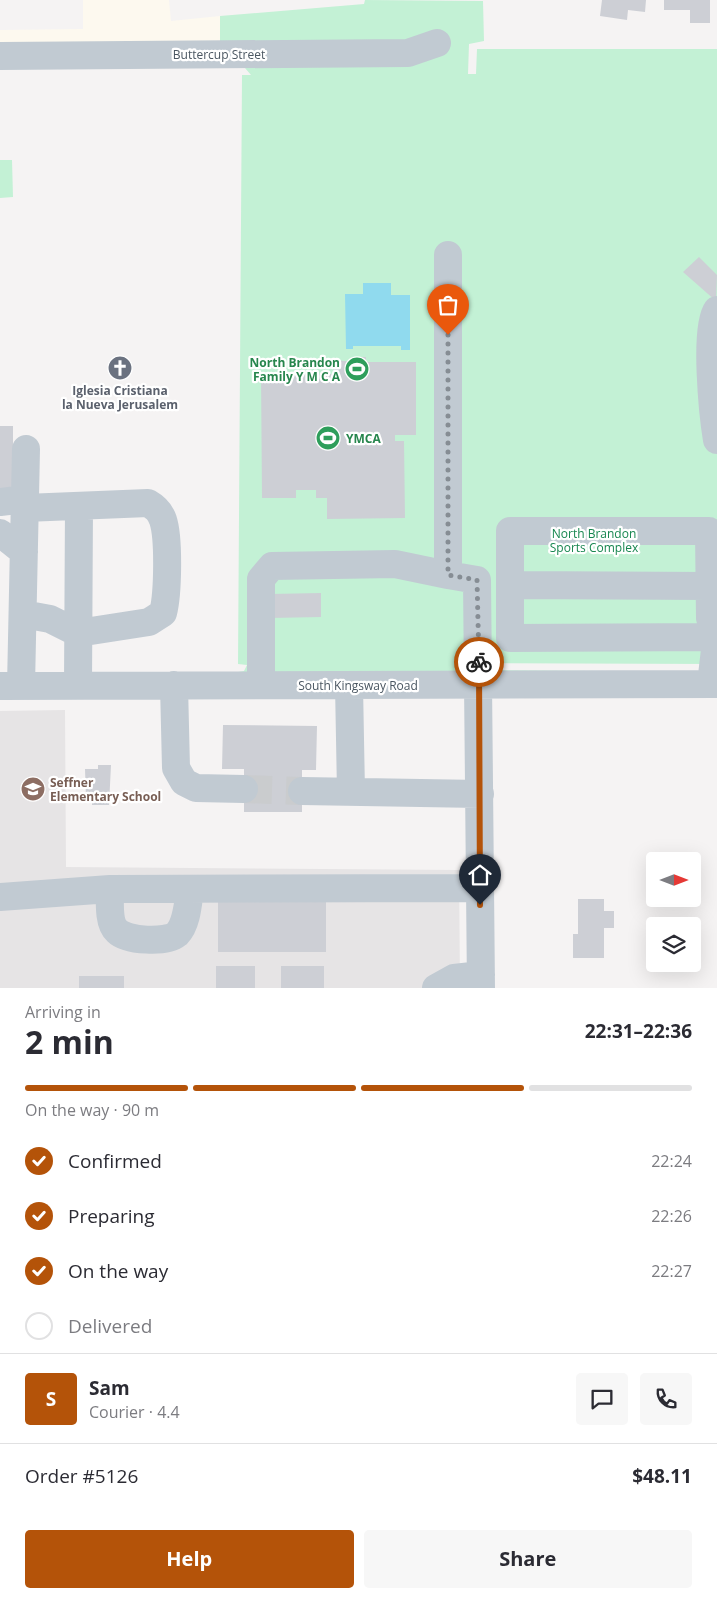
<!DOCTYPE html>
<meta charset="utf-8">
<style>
body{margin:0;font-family:"Open Sans",sans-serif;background:#f7f7f7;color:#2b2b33;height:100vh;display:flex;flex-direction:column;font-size:19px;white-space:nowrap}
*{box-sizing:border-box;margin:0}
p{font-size:16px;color:#7c7c81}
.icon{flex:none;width:28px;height:28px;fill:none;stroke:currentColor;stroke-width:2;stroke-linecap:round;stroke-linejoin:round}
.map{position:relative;height:988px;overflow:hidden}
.side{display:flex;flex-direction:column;background:#fff;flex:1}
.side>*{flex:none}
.needle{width:32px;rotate:90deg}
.buttons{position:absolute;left:646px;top:852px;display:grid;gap:10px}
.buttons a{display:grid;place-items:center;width:55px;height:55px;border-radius:5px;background:#fff;box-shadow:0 5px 20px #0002;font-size:25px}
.pin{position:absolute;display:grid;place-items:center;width:42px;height:42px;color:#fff;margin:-51px -21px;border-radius:50% 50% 50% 0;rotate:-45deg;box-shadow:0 0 5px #0007}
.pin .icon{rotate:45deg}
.courier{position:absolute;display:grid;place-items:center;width:50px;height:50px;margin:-25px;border:4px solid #b45309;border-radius:50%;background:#fff;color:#222;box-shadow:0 1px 6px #0007}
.summary em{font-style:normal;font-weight:700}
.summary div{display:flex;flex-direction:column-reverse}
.summary{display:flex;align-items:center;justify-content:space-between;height:85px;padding:0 25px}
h1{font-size:32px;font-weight:700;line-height:38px}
.bar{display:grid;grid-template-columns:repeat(4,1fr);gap:8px 5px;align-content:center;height:60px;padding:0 25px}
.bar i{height:6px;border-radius:4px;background:#e1e1e2}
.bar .on{background:#b45309}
.bar p{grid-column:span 4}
.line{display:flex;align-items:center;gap:12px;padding:0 25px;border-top:1px solid #e1e1e2}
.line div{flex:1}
.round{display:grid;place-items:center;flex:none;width:52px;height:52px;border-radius:5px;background:#f7f7f7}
ol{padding:0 25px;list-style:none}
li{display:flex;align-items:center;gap:15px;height:55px}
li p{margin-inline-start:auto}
li .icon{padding:5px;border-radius:50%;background:#b45309;color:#fff;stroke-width:4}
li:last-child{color:#7c7c81}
li i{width:28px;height:28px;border:2px solid #e1e1e2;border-radius:50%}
.action{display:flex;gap:10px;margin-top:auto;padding:10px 25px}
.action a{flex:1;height:58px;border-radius:5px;background:#b45309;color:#fff;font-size:20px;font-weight:700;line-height:58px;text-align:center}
.action a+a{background:#f7f7f7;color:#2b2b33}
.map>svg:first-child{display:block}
</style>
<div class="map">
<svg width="717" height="988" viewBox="0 0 717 988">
<rect width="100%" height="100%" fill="#f5f3f3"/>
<!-- commercial -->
<path fill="#fdf9ef" d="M83 0H169L171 21 220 16V67H0V30L83 29Z"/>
<!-- education -->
<path fill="#e6e4e5" d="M65 710 66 867 459 870 460 988H0V711Z"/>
<!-- green -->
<path fill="#c3f1d5" d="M365 0 483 1 484 41 469 44 468 74H476L477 49H717V664L461 663 463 667 470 670 717 672H238L244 671 247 665 238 664 242 75H251L245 68 220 67V16L364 4Z
M0 160H12L13 197 0 198Z"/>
<!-- water -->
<path fill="#90daee" d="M363 283H391V295H410V350H401V346H353V349H346L345 294H363Z"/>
<!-- building -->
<path fill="#cdcfd5" d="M602 0H646L645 12 628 10 627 20 600 16Z
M664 0H710V23H690V10H664Z
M699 257 717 275 716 301 683 272Z
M355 357H366V362H416V435H395V441H404L405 518 327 519V498H316V490H296V498H262L261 374H333V360L355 362Z
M0 426H13V490H0Z
M321 593V617L270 618V594Z
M223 725 317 726 316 770H302V812H244V769H222Z
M98 765H111L109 805H92V798H86L85 769H98Z
M218 899H326V952H218Z
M578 899H604V911H614V928H604V958H573V934H578Z
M216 966H255V988H216Z
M281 966H324V988H281Z
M79 976H124V988H79Z"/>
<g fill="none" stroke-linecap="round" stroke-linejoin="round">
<!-- minor-tunnel -->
<path stroke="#caccce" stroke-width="28" stroke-dasharray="28 14" stroke-linecap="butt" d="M244 789 302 791"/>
<!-- minor -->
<path stroke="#c1cad2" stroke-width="28" d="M0 56 408 53 437 43
M448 255V575L477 580 481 988
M717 310C704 328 713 416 717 440
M0 502 25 499
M0 533 24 552
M510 585 710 586
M23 614 50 619 78 633 149 622 163 613C168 594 169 538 163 520 160 511 155 507 148 503L25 508
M715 637 710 618 709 531H510V638L717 637
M711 684 717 633
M174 685 176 768 184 782 196 788 244 789
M261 685V579L272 566 395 564 448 575
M349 685 351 792
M0 686 717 684
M21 686 26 449
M78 686 79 506
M302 791 480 794
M110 889C110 901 108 923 117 931 127 941 166 943 177 934 187 924 188 903 190 889
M0 897 110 889 479 888
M436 988 454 978 481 975"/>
</g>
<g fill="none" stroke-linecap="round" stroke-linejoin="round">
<!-- done -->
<path stroke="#868d94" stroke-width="5" stroke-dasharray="0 9" d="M448 335V575L477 580 479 662"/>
<!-- route -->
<path stroke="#b45309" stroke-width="6" d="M479 662 480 905"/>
</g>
<!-- icons -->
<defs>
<symbol id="church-disc" viewBox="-11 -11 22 22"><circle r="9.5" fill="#6b7280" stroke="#fff"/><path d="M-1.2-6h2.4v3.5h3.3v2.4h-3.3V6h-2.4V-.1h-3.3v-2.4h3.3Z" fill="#fff"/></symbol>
<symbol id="stadium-disc" viewBox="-11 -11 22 22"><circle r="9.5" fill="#2e9e5b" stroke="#fff"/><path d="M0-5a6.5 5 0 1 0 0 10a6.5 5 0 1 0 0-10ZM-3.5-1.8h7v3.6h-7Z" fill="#fff"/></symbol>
<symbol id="school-disc" viewBox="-11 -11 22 22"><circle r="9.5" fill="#8d6e63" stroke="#fff"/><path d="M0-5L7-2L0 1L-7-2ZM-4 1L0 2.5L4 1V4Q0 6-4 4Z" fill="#fff"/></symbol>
</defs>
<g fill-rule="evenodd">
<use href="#church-disc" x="106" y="354" width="28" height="28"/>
<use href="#stadium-disc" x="343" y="355" width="28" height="28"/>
<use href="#stadium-disc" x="314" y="424" width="28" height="28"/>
<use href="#school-disc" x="19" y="775" width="28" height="28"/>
</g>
<g text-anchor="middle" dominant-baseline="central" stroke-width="4.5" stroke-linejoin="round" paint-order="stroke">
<!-- street labels -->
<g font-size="12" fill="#4a5661" stroke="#fff">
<text x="219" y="54">Buttercup Street</text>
<text x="358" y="685">South Kingsway Road</text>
</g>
<!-- leisure labels -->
<g font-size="12" font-weight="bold" fill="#27864d" stroke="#fff" text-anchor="end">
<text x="340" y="362">North Brandon<tspan x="340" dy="14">Family Y M C A</tspan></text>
<text x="346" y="438" text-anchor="start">YMCA</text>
</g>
<!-- worship labels -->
<g font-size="12" font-weight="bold" fill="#5b616d" stroke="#fff">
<text x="120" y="390">Iglesia Cristiana<tspan x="120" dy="14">la Nueva Jerusalem</tspan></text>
</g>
<!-- park labels -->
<g font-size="12" fill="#17864f" stroke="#fff">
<text x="594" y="533">North Brandon<tspan x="594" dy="14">Sports Complex</tspan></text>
</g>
<!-- education labels -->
<g font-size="12" font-weight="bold" fill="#785e54" stroke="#fff" text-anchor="start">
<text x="50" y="782">Seffner<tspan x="50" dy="14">Elementary School</tspan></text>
</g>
</g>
</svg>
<div class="buttons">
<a><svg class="needle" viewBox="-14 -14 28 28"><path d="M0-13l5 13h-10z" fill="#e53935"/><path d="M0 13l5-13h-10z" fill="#7c7c81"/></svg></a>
<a><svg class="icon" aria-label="layers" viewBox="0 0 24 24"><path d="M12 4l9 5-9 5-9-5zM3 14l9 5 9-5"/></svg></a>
</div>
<div class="pin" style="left:448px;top:335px;background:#ea580c"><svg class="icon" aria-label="bag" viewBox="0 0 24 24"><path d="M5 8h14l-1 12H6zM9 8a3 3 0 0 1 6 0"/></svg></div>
<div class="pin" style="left:480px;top:905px;background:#1f2937"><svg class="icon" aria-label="home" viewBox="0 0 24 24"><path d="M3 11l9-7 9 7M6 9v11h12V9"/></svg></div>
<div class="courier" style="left:479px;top:662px"><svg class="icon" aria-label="bike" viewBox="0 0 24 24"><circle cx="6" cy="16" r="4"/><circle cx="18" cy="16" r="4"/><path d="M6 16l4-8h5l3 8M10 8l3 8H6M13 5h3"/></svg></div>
</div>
<section class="side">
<div class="summary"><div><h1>2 min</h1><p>Arriving in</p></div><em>22:31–22:36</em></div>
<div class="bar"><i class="on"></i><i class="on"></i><i class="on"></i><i></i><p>On the way · 90 m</p></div>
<ol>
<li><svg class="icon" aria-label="check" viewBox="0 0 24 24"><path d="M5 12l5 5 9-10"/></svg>Confirmed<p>22:24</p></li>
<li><svg class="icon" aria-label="check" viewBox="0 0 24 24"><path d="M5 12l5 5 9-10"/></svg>Preparing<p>22:26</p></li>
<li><svg class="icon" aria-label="check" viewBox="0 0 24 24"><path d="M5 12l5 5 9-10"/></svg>On the way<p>22:27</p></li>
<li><i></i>Delivered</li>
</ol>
<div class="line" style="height:90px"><b class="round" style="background:#b45309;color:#fff">S</b><div><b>Sam</b><p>Courier · 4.4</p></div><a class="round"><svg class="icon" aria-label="chat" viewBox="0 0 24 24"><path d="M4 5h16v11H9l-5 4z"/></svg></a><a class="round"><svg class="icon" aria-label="phone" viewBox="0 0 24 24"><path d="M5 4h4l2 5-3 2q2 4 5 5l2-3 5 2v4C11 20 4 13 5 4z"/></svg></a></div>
<div class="line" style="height:65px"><div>Order #5126</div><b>$48.11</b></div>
<div class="action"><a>Help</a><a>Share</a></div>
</section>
